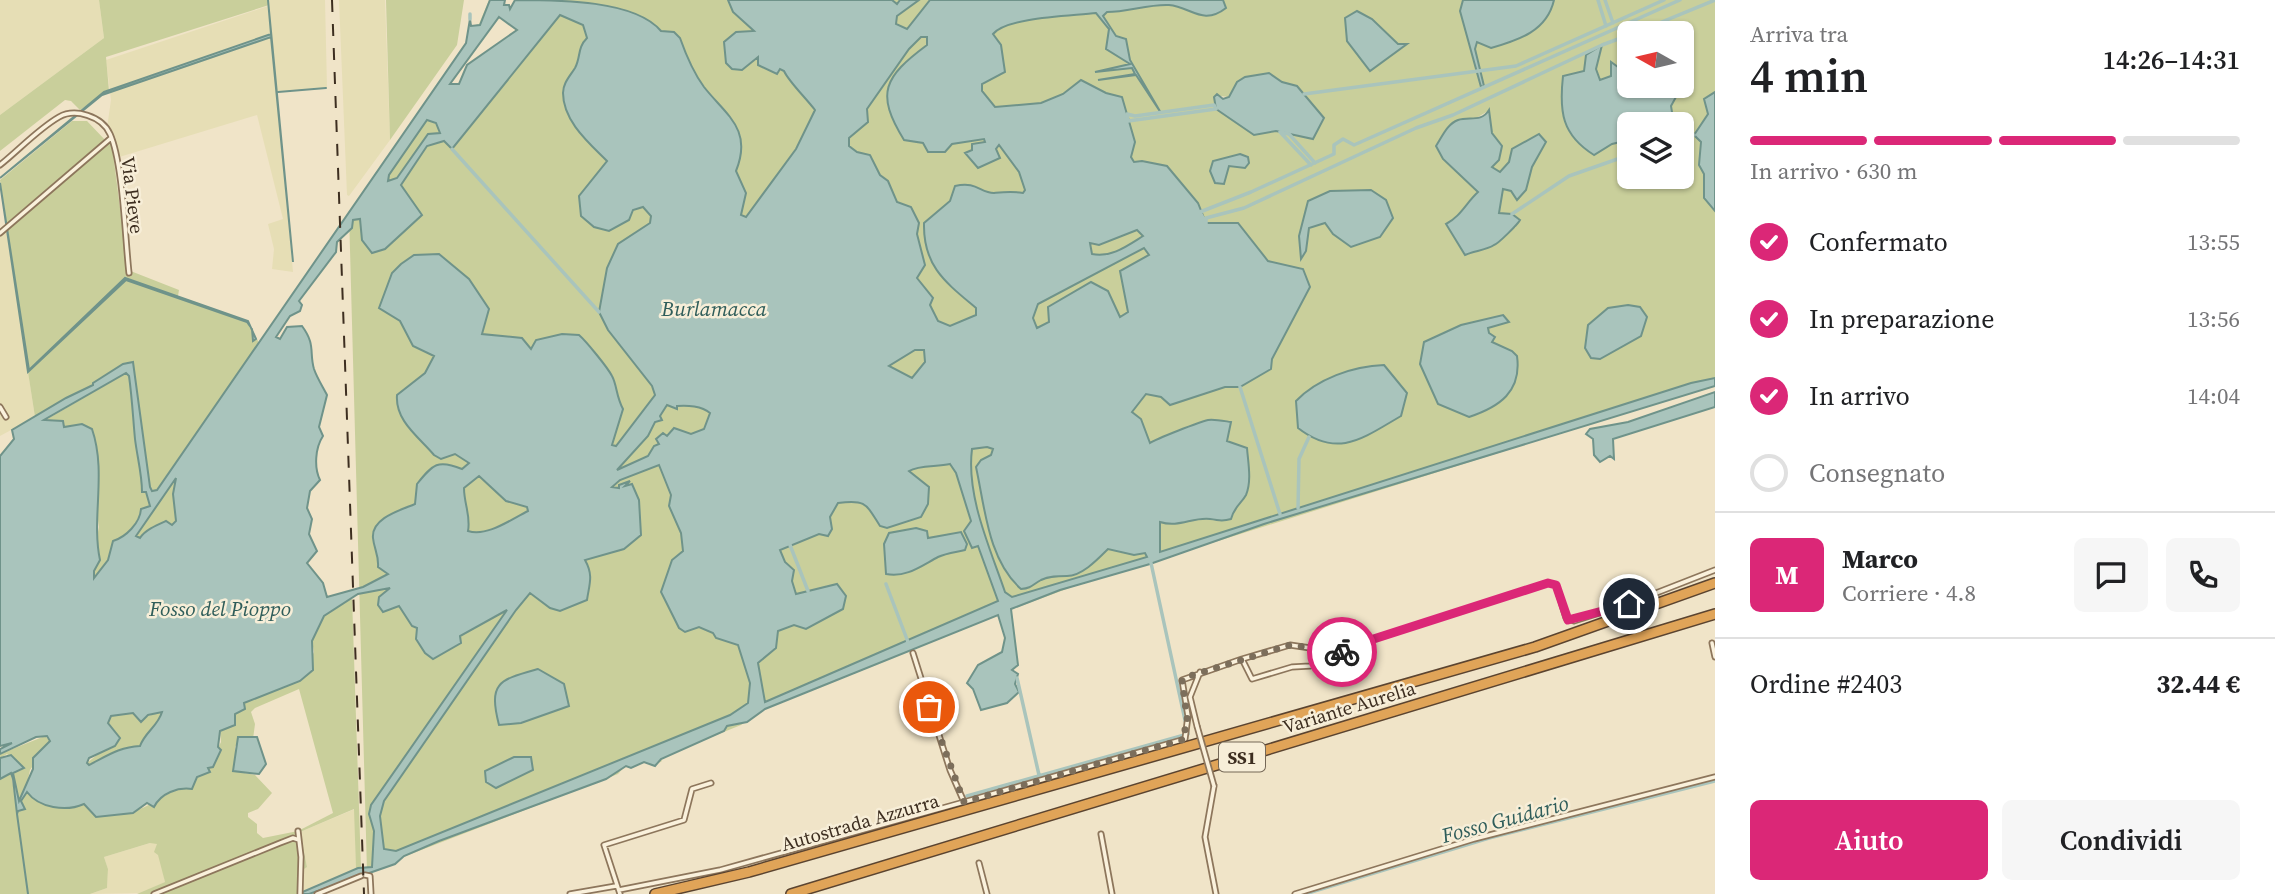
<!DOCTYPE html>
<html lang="it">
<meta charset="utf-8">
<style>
body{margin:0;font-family:"Source Serif 4",serif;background:#f6f6f6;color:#202124;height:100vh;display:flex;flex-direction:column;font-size:26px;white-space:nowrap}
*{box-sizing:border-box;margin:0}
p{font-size:23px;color:#757577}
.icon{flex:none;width:38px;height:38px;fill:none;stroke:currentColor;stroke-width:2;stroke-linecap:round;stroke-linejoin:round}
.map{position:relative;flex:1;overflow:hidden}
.sheet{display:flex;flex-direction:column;background:#fff;width:560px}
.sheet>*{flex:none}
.needle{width:46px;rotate:278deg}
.fabs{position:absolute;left:1617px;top:21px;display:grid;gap:14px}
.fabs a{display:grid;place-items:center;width:77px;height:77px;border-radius:10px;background:#fff;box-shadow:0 2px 5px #0004;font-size:35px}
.pin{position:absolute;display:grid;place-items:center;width:60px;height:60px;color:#fff;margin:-30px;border:4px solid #fff;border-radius:50%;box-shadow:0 2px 7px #0007}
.courier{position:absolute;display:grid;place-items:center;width:70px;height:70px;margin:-35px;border:5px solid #db2777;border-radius:50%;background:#fff;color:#222;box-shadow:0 2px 9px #0007}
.head em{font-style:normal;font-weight:600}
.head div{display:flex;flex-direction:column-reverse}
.head{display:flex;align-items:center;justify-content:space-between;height:119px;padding:0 35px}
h1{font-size:46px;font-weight:600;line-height:52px}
.bar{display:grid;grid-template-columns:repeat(4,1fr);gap:10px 7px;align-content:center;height:84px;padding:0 35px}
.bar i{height:9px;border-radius:5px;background:#e0e0e0}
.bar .active{background:#db2777}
.bar p{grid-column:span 4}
.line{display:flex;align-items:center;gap:18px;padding:0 35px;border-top:2px solid #e0e0e0}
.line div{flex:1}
.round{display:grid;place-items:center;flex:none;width:74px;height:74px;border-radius:10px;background:#f6f6f6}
ol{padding:0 35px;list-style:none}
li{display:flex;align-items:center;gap:21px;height:77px}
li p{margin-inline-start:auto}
li .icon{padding:7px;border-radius:50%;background:#db2777;color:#fff;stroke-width:4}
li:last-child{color:#757577}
li i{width:38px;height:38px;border:4px solid #e0e0e0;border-radius:50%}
.cta{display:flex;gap:14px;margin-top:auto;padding:14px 35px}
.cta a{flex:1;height:80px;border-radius:10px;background:#db2777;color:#fff;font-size:28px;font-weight:600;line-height:80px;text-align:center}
.cta a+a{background:#f6f6f6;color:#202124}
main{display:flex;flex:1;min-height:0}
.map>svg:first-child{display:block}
</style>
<main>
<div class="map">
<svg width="1715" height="894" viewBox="0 0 1715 894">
<rect width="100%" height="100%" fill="#f0e4c8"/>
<!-- farmland -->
<path fill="#e6deb5" d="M0 0H99L104 38 0 115Z
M268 0H325L327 88 277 92 293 272 272 269 274 249 268 224 283 219 257 115 116 158 107 128 111 100 106 60 268 6Z
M339 0H385L390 140 349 196 347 195Z
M6 228 35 417 0 436V233Z
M355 809 356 869 336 880 320 883 299 893 301 870 307 867 300 832Z
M157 841 165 882 141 893 90 894 107 888 108 869 104 857Z"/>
<!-- green -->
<path fill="#c9cf9b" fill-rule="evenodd" d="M99 0H268L269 5 106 57 109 91 80 110 71 101 65 100 0 151V115L104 38Z
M386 0H464L457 45 390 140Z
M489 0H505L504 5H509L510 9 515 0H1463L1460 11 1482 87 1475 49 1477 42 1491 48C1519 39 1547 31 1554 0H1715V382L1657 403 1072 587 964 627 759 711 741 725 660 758 662 761 654 766 645 762 636 766H625L618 774 398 859 397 863 367 872 349 213 466 44 469 27 479 24ZM499 17 517 30 467 65 459 84H450ZM1629 33H1682V86H1666L1680 88 1671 106 1673 118 1665 124H1682V177H1629V140L1612 144 1566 122 1561 99 1563 76 1584 71 1601 46 1596 69 1599 80 1611 76 1612 62 1629 75ZM1269 73 1282 82 1297 86 1324 118 1313 139 1276 131 1254 135 1219 96 1229 97 1237 82 1244 77ZM1488 111 1492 167 1500 173 1509 162 1512 149 1539 134 1546 142 1532 167 1526 190 1503 188 1499 213 1516 227 1504 234 1495 245 1465 255 1446 224 1460 217 1479 192 1443 159 1436 147 1459 120H1473ZM1371 190 1333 234 1326 223 1309 228ZM423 254H439L469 279 489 309 482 328 429 364 434 356 413 346 400 321 414 255ZM1608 308 1641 336 1600 359 1599 317Z
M72 121H87L106 141 111 138 128 270 179 290 178 296 248 321 259 343 155 492 150 487 133 362 123 364 94 382 93 386 35 417 28 372 47 355 29 370 0 180Z
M126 373 129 376C134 410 137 443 141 476 143 487 149 496 150 506L141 509C139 523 126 537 113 541L108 560 94 578V571L100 560 95 546 99 527 83 424 64 427 62 421H44Z
M175 478 173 494 176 521 172 525 165 523 140 538 135 536Z
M352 597 361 868 356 869 354 809 300 832 307 867 301 871 298 894H137L165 882 158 855 154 852 157 844 150 843 104 857 108 869 107 888 90 894H0V779L11 773 17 810 20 811 21 801 27 792C38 807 69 811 84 804 92 807 102 814 110 815 140 819 181 782 210 771L208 768 221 742 220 731 244 703 300 681 314 652 312 641 324 616ZM299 689 333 813 298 831 263 838 257 833V824L248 817V813L258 809 272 793 255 775 239 772 235 747 241 737 253 739 255 724 251 712 255 708Z
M162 711 159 722 153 726 140 746C118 747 107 756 89 765L87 763 119 737 108 723 111 716 133 713 141 719Z
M45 736 50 741 30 770 26 789 18 801 13 773 20 766 7 754 0 758V754Z"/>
<!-- water -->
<path fill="#a9c4bc" stroke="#6f938a" stroke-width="2" fill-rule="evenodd" d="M268 0 293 262 271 37 102 95 0 178 104 92 271 34Z
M490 0H505L504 5H509L510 9 515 0C560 0 635 0 661 31L674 32 680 38C686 55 693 72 704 87 726 115 753 129 736 171L746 193 741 215 746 217 796 149 815 110C806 98 789 82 784 71L780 69 777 74 758 65V57L742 70 732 69 726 63 724 42 736 32 754 31 733 12 728 0H892L897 4 900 0H919L897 16 896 24 907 29 930 0H1223L1226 8C1203 26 1191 7 1169 5 1148 4 1128 12 1107 12L1103 16 1116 36 1126 39 1130 60 1161 113 1136 75 1098 80 1135 74 1132 68 1095 72 1130 64 1106 49 1109 29 1096 13C1073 16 1007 17 993 34L1001 45 1005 72 982 84V91L995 107 1041 103 1063 94 1081 80 1106 93 1122 97 1135 142 1131 157 1134 162 1142 161 1167 166 1198 203 1206 223H1238L1268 261 1303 269 1310 287 1272 359 1271 369 1240 387H1225L1170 405 1161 397 1146 394 1132 412 1141 419 1150 443C1156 439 1199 422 1208 420 1214 419 1224 421 1231 422L1227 441 1247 448C1248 462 1252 481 1246 495 1241 504 1234 507 1231 519 1221 522 1220 520 1210 519 1192 517 1179 528 1160 522V552L1691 383 1715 378V386L1264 524 1150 564 1060 590 1011 609 1018 665 1012 670 1018 674 1015 684 1019 692 1007 703 981 710 973 689 967 683 978 665 1002 652 1005 638 998 615 765 709 747 722 727 726 724 731 661 759 655 766 644 762 631 768 626 766 606 779 439 841 404 856 395 864 309 894H298L358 868 372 867 374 831 369 814 371 805 507 610 460 636 461 643 433 659 425 653 416 639 417 628 412 626 399 606 383 612 378 605 379 597 390 588 358 594 324 616 312 641 313 670 300 681 244 703 245 709 235 714V725L220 731 218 747 221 750 213 767 208 768 210 772 197 777 192 789C178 787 161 793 154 807L147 803 133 813 96 817 84 804C66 812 39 808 27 792L21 801 25 809 18 811 17 814 13 779 11 773 0 779V758L11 755 24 768 13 773 19 801 33 769V758L50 741 47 736 36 737 0 754V749L12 743 0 746V456L14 439 12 430 66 398 93 385V383L123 364 133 362 150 487 152 491 157 490 466 43 470 19 471 26 480 25ZM560 15 583 25 587 38C577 48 581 57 575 68 570 76 563 83 563 93 563 121 589 143 607 161L579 196 581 216 594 227 609 231 629 220 633 210 643 207 651 216 650 223 618 244 607 268 599 312 608 330 652 386 655 395 616 446 612 445 623 409C616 396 617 385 612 376 608 368 586 341 579 335L562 334 536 340 531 349 522 338 482 334 489 309 469 279 439 254 414 255 401 264 392 273 379 308 400 321 413 346 434 356 425 373 397 395C395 421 419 437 434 455L441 459 455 454 469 463 462 469C438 459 433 464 417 484L415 504C401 510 371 518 373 538 374 549 379 555 378 567L388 574 363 587 327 597 323 583 307 563 317 551 309 534 312 519 307 508 310 491 320 480C314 468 315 448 323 436L319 427 327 395C323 387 317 378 314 369 309 352 316 345 302 326L287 327 280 339 276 337 290 316 300 311 302 305 299 301 336 252 337 242 352 228 353 220 360 219 362 240 372 253 385 249 422 215 401 185 427 146 444 141 452 149ZM499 17 517 30 467 65 459 84H450ZM921 37H927V45C884 77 875 93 904 140L923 143 928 152H945L952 144 984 139 985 142 972 144V150L965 153 978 168 1000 158 996 149 999 145 1019 172 1025 190 1023 193C1012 191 1004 192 994 193 980 193 977 181 955 186L950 201 924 223C923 266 945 282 976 308V315L950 326 938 321 930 305 933 298 917 278 925 265 917 234 919 223 911 207 897 202 888 181 880 175 870 155 857 152 849 146V138L868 122 867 109 909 49ZM427 120 436 123 440 133 428 134 397 178 388 181 389 175ZM1137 230 1143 236C1127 246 1111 258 1092 254L1090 243 1099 245ZM1144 248 1149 255 1120 271 1128 312 1120 317 1108 291 1091 282 1048 307 1049 322 1037 328 1033 318 1038 304ZM915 350H924L925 362 912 378 889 366ZM126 373 129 376C132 397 133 418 135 439 137 456 142 474 142 492H146L150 506 141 509C140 523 126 537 113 541L108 560 94 578V571L100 560C91 518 107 473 92 429L82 424 64 427 63 421 44 420ZM667 405 677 409V406C687 405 702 406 710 413L704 429 691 434 674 428 667 436 663 433 656 439 659 444 654 446 648 456 617 470 648 436 655 422 662 420 660 416ZM987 447 993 449 991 455 981 460 976 467C985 508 988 560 1021 589 1032 588 1032 585 1041 580 1049 576 1058 576 1067 576 1082 576 1098 559 1108 549L1134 555 1145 553 1147 557 1012 597 1005 592C990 548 966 496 972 449ZM950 464 956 473 971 521 964 531 972 548 978 546 998 601 765 702 758 663 776 648 778 631 794 625 806 629 843 609 846 596 837 584 796 594 792 581 794 570 785 562 780 550 819 534 828 536 832 529 830 517 838 503C866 499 866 504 880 526L887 528 921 517 928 504 929 487 909 471C919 465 937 467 950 464ZM659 465 671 495 669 506 681 533 683 551 672 560 661 592 679 628 685 632 699 627 713 633 716 638 738 645 750 683 748 703 730 715 396 851 384 849 380 816 384 801 516 610 530 593 550 608 560 611 587 600C589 585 594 576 585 560L624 549 641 535 639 500 632 484 625 486 630 481 619 485V488L612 487 620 480ZM479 476 506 501 527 507 528 511C510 520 487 537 468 531 471 516 464 504 464 488ZM176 478 173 494 176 521 172 525 166 521C157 525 145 530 140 538L136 536ZM162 712C158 726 145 732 140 746 119 747 107 756 89 765L87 763 89 758 115 746 120 738 108 723 111 716 133 713 141 722 148 715Z
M1463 0H1554C1547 31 1519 40 1491 48L1477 42 1475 49 1484 86 1481 87 1460 11Z
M1357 11 1372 19 1398 44H1407L1370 71 1347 41 1345 18Z
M1602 45 1596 69 1600 80 1611 76V62L1629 75V86L1681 88 1671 106 1673 118 1665 124H1629V140L1612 144 1594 155C1562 135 1559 112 1563 76L1584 71 1586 55Z
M1269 73 1282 82 1297 86 1324 118 1313 139 1276 131 1254 135 1216 109 1214 97 1217 94 1223 99 1229 97 1237 82 1245 77Z
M1715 92V211L1704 198V174L1699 165 1701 142 1694 135 1708 114 1704 99Z
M1489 110 1492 133 1502 146 1499 160 1492 167 1500 172 1509 162 1512 149 1539 134 1546 142 1532 167 1526 190 1517 200 1511 191 1503 189 1499 213 1512 214 1520 220C1518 224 1498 244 1494 245 1487 250 1474 251 1465 255L1446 224C1461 216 1466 203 1478 192L1443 159 1436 146C1442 137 1447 124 1458 120 1469 116 1481 123 1489 110Z
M1240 154 1248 157 1249 163 1245 168 1229 166 1224 184 1215 183 1210 171 1213 161Z
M0 183 29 370 125 278 248 321 256 339 253 341 252 329 247 322 126 280 28 372Z
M1371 190 1386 200 1393 218 1380 237 1351 247 1333 234 1325 223 1309 228 1306 251 1301 259 1299 236 1308 201 1330 191Z
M1628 305 1640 307 1647 317 1641 336 1600 359 1591 358 1585 348 1588 325 1608 308Z
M1503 315 1509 322 1488 328 1489 333 1495 337 1492 342 1512 351 1517 356C1522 392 1499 407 1469 417L1438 404 1420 364 1424 342 1461 325Z
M1384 365 1407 393 1401 416C1363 438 1338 459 1298 428L1296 401C1317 379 1353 366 1384 365Z
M1715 392V407L1613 439 1614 459 1610 456 1600 462 1594 455 1593 439 1586 434 1590 429 1628 422Z
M916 528 927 531 928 538 961 532 967 544 965 550C957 552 946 553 938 557 921 566 906 578 886 574L884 544 889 533Z
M538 669 564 684 569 706 521 723 499 725C488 682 499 680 538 669Z
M238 737H257L266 764 259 774 233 771Z
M514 757H531L533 770 496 788 486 782 485 771Z"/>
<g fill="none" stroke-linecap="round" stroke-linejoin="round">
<!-- stream -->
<path stroke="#6f938a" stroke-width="2" d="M278 92 326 88
M17 814 28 894"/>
<!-- canal -->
<path stroke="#a9c4bc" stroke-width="3.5" d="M1598 0 1606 26
M1605 0 1613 23
M470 19V14
M1635 33 1715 0
M1629 35 1602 45 1453 115 1416 128 1244 208 1206 218V224L1200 212 1251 192 1334 154V145L1343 139 1354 145 1680 0
M1304 94 1516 66 1664 0
M1214 105 1216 109 1128 121 1127 114 1135 116Z
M1682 139 1694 135
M452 149 599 312
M1311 165 1280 132 1289 134 1315 163
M1512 214 1569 176 1629 155
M1240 387 1280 514
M1298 508 1299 459 1309 437
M790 545 808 591
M886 584 908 642
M1017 678 1039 775
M967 796 1188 734 1151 563
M1305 894 1489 838 1715 781"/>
<defs>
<path id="street" d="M0 165C19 150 38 129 59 117 75 108 102 116 110 134 123 163 125 238 129 273
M0 233 111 138
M0 407 6 417
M1712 643 1715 657
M1242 659 1290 645 1344 653
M1197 726 1190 697 1200 672
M1214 786 1205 837 1216 894
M964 802 1185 739 1188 716 1182 680 1242 659 1252 679 1292 667 1310 666 1340 655 1358 644 1548 583 1556 585 1566 618 1574 621 1628 604 1715 570
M298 831 301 857 300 894
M1101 834 1112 894
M979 863 987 894
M365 875 370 876 371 894
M619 890 720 870 964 802 950 770 913 653
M154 894 280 843 293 838 299 840
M317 894 361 876
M570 894 616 886
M620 894 604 845 684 820 692 789 711 783
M1295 894 1474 839 1715 777"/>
<path id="highway" d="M655 894 749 872 1535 647 1715 583
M791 894 1715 614"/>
</defs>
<!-- street casing -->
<use href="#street" stroke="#8d765c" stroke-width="7"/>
<!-- highway casing -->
<use href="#highway" stroke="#5b4430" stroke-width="12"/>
<!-- street -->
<use href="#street" stroke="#faf1dc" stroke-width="3.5"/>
<!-- highway -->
<use href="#highway" stroke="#e0a458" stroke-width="9"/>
<!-- rail -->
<path stroke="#3d2e20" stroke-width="2" stroke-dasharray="12 12" stroke-linecap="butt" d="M332 0 364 894"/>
<defs>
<path id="street-bridge" d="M1197 726 1214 786"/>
</defs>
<!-- street-bridge casing -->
<use href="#street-bridge" stroke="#8d765c" stroke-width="7" stroke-linecap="butt"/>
<!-- street-bridge -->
<use href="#street-bridge" stroke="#faf1dc" stroke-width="3.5"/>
</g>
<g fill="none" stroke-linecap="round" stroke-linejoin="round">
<!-- done -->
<path stroke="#7c6e5b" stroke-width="7" stroke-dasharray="0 12.6" d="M929 707 964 802 1185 739V728L1188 725 1182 680 1190 676 1290 645 1342 652"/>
<!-- route -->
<path stroke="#db2777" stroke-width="9" d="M1342 652 1358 644 1548 583 1556 585 1568 620 1629 604"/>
</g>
<g text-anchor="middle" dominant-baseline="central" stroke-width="5" stroke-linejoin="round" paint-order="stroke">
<!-- shield labels -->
<rect fill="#f7eed8" stroke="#756857" stroke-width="2" x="1219" y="742.5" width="46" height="29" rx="5"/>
<g font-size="18" font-weight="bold" fill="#3d2e20">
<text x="1242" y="757">SS1</text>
</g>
<!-- street labels -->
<g font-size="19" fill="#3d2e20" stroke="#f7eed8">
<text transform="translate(133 195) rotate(83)">Via Pieve</text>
<text transform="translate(1349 707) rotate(-17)">Variante Aurelia</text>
<text transform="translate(860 822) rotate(-16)">Autostrada Azzurra</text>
</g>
<!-- water labels -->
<g font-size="21" font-style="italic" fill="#2f5d5a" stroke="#f7eed8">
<text x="714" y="308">Burlamacca</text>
<text x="220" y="608">Fosso del Pioppo</text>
<text transform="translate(1505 819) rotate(-15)">Fosso Guidario</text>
</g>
</g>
</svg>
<div class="fabs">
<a><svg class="needle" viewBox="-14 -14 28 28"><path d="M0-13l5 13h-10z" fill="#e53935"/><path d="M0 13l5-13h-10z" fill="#757577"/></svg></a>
<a><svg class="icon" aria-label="layers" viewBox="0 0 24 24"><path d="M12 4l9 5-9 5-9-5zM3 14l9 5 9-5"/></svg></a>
</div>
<div class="pin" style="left:929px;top:707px;background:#ea580c"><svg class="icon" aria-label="bag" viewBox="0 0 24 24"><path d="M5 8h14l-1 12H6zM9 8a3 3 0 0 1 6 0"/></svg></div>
<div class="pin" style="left:1629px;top:604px;background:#1f2937"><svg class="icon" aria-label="home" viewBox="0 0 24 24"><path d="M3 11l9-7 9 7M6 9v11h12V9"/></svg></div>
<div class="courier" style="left:1342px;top:652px"><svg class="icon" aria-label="bike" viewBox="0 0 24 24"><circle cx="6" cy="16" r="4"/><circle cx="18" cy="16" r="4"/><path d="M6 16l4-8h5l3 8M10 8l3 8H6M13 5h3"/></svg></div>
</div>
<section class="sheet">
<div class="head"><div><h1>4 min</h1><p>Arriva tra</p></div><em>14:26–14:31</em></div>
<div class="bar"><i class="active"></i><i class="active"></i><i class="active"></i><i></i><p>In arrivo · 630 m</p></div>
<ol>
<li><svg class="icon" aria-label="check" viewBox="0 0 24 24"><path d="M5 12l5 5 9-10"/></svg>Confermato<p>13:55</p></li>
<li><svg class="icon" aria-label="check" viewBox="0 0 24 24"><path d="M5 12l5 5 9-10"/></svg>In preparazione<p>13:56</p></li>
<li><svg class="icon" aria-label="check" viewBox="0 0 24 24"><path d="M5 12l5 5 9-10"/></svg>In arrivo<p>14:04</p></li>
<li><i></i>Consegnato</li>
</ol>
<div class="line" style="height:126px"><b class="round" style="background:#db2777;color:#fff">M</b><div><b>Marco</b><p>Corriere · 4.8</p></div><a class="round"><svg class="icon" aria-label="chat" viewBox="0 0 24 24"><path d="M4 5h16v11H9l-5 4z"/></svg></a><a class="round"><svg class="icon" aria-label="phone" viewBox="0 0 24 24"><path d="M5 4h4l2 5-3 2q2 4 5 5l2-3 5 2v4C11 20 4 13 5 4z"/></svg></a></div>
<div class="line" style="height:91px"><div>Ordine #2403</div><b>32.44 €</b></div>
<div class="cta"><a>Aiuto</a><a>Condividi</a></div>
</section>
</main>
